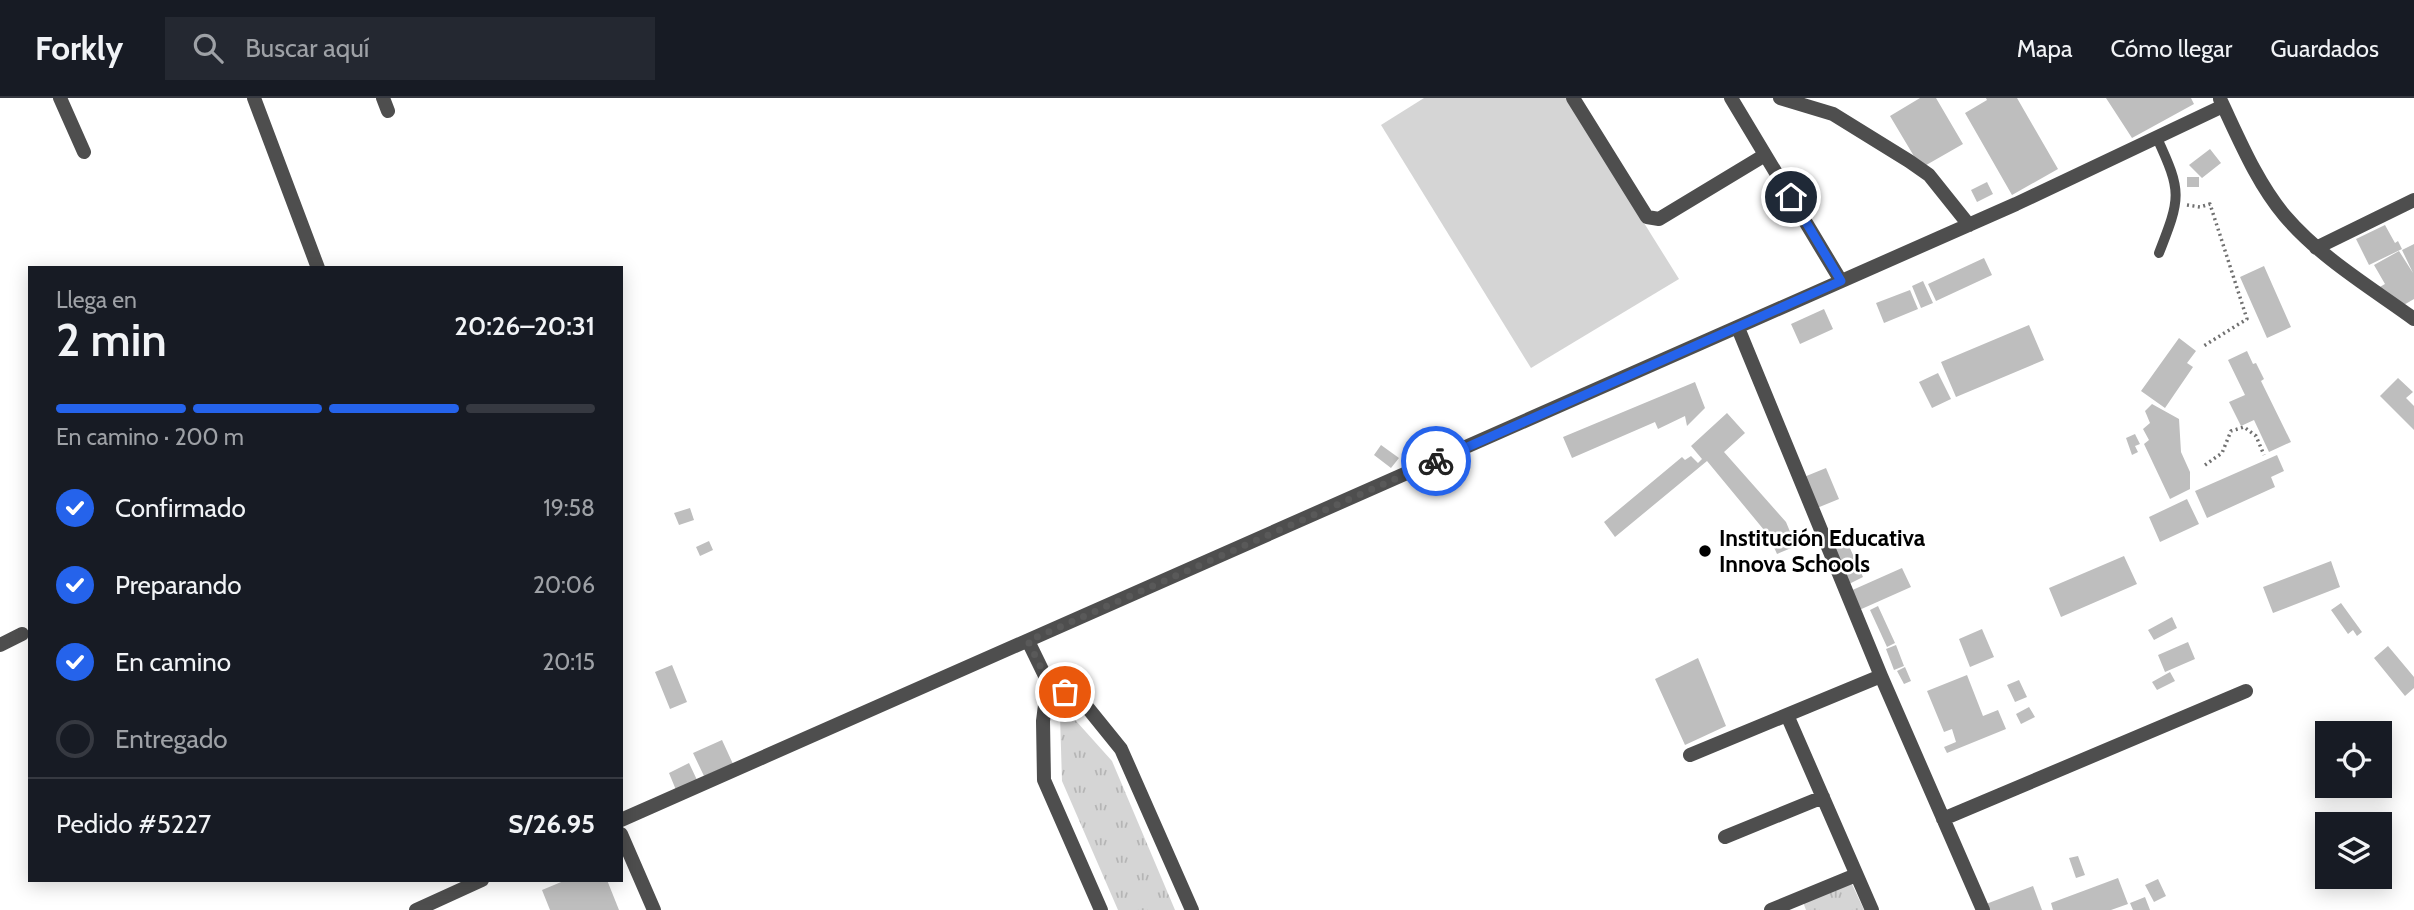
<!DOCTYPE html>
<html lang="es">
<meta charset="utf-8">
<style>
body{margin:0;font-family:Cabin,sans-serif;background:#242831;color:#f1f3f6;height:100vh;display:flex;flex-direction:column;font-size:26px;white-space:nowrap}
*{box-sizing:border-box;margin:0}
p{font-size:23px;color:#9ea1a6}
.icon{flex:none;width:38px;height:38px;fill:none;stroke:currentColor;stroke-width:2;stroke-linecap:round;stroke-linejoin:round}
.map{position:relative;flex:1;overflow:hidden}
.details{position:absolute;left:28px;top:168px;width:595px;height:616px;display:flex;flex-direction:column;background:#171b24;border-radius:0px;box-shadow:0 4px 18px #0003}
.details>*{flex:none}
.controls{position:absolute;left:2315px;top:623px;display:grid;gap:14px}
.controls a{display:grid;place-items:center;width:77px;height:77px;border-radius:0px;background:#171b24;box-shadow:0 4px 18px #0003;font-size:35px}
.pin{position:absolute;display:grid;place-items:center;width:60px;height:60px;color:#fff;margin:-30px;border:4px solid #fff;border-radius:50%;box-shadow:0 2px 7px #0007}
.courier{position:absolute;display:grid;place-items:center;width:70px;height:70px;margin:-35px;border:5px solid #2563eb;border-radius:50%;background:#fff;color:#222;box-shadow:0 2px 9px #0007}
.head em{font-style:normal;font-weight:600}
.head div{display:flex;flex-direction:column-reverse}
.head{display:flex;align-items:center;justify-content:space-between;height:119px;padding:0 28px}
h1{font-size:46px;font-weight:600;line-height:52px}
.bar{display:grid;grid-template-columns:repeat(4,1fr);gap:10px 7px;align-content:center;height:84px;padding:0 28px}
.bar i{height:9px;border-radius:5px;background:#363941}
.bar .active{background:#2563eb}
.bar p{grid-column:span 4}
.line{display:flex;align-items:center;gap:18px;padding:0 28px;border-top:2px solid #363941}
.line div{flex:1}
ol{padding:0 28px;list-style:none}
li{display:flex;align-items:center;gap:21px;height:77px}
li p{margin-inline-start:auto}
li .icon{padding:7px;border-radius:50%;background:#2563eb;color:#fff;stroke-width:4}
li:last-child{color:#9ea1a6}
li i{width:38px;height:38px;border:4px solid #363941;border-radius:50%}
header{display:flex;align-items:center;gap:42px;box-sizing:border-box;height:98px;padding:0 35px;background:#171b24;border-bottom:2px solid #363941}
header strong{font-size:33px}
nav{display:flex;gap:38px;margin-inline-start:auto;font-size:24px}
.search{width:490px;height:63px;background:#242831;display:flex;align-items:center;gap:18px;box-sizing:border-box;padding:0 24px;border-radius:0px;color:#9ea1a6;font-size:26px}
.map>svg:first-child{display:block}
</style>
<header>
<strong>Forkly</strong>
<div class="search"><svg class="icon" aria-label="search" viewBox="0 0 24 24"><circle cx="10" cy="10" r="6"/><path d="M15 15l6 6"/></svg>Buscar aquí</div>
<nav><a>Mapa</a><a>Cómo llegar</a><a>Guardados</a></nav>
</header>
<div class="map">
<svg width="2414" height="812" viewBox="0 0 2414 812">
<defs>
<pattern id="park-tufts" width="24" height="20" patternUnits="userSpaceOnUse" patternTransform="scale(1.75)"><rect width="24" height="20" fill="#d5d5d5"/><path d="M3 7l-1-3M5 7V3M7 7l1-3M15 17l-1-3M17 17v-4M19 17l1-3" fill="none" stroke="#b5b5b5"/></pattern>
</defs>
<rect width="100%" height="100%" fill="#fff"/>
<!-- park -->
<path fill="url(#park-tufts)" d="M1068 614 1112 663 1175 812H1118L1062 683 1060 618Z
M1851 784 1864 812H1806L1803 804Z"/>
<!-- pitch -->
<path fill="#d5d5d5" d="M1424 0H1566L1679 181 1531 270 1381 27Z"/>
<!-- building -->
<path fill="#bebebe" d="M1920 0H1936L1963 46 1921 70 1890 18Z
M1986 0H2017L2058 71 2012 97 1965 15 1987 2Z
M2106 0H2191L2194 6 2132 40Z
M2210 51 2221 65 2202 80 2189 67Z
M2187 79H2199V89H2187Z
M1987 84 1993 96 1977 104 1971 92Z
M2385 127 2395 145 2398 143 2402 151 2369 167 2356 141Z
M2414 146V201L2402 208 2378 190 2385 186 2374 167 2399 153 2413 175 2402 152Z
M1984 160 1992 177 1936 203 1928 186Z
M2264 168 2291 229 2267 240 2240 179Z
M1923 183 1933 205 1921 210 1912 188Z
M1910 192 1918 211 1884 225 1876 205Z
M1824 211 1833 231 1800 246 1791 226Z
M2029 227 2044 262 1956 299 1941 264Z
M2179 240 2196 253 2187 265 2193 269 2165 310 2141 293Z
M2247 253 2253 266 2256 265 2264 281 2261 283 2291 344 2269 354 2254 322 2241 328 2229 304 2245 297 2228 262Z
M1938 275 1951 301 1932 310 1919 284Z
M2398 280 2413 294 2406 300 2414 308V332L2380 298Z
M1695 284 1705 310 1687 328 1685 318 1658 331 1655 324 1572 360 1563 339Z
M2152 306 2179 321 2181 354 2190 374V391L2170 401 2144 346 2149 342 2143 331 2150 325 2145 313Z
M1727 315 1745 335 1724 354 1786 424 1796 448 1777 456 1769 438 1707 363 1615 439 1604 424 1682 359 1685 362 1691 358 1698 365 1702 361 1691 348Z
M2135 336 2140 346 2135 348 2138 354 2132 357 2126 340Z
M1381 347 1399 360 1391 370 1374 357Z
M2277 357 2284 373 2271 379 2275 389 2207 420 2195 393Z
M1826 370 1839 401 1817 410 1804 379Z
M2187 401 2199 426 2160 444 2149 419Z
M690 410 694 422 679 427 674 415Z
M1844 437 1863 479 1849 486 1829 444Z
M709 443 713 452 700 458 696 449Z
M2124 458 2137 486 2061 519 2049 490Z
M2331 463 2340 489 2273 515 2263 489Z
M1902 470 1911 489 1857 513 1848 494Z
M2341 505 2362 534 2357 538 2353 532 2348 536 2331 512Z
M1878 508 1895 545 1887 549 1870 512Z
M2172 519 2177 530 2154 542 2148 532Z
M1982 531 1994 559 1970 569 1959 541Z
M2188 544 2195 561 2165 574 2158 557Z
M1896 547 1904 568 1894 572 1886 551Z
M2388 548 2414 579V590L2405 598 2374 560Z
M1698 560 1726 628 1685 647 1655 581Z
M672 567 687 604 670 611 655 574Z
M1905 569 1911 583 1904 586 1897 573Z
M2170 574 2175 583 2157 592 2152 584Z
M1967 577 1983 618 1998 612 2006 631 1947 655 1944 649 1956 644 1952 631 1944 634 1927 593Z
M2019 582 2027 599 2015 604 2007 587Z
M2029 609 2035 619 2021 626 2016 616Z
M722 642 733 666 704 678 693 655Z
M689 665 697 682 676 692 669 675Z
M2078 758 2085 777 2076 780 2069 760Z
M2118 780 2128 806 2111 812H2053L2051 805Z
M2158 781 2166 798 2154 804 2145 787Z
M566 782H607L619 812H550L542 792Z
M2033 788 2042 812H1988L1986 806Z
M2145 799 2150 812H2133L2130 805Z"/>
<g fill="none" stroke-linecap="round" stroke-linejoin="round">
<!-- path -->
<path stroke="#707070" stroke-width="3.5" stroke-dasharray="2 3.5" stroke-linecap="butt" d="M2187 107 2200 109 2210 106 2247 221 2202 249
M2205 367 2222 355 2231 333 2244 329 2256 338 2264 357"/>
<!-- service -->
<path stroke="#4e4e4e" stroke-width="10" d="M2157 40C2182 94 2181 99 2159 155"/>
<!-- minor -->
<path stroke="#4e4e4e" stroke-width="14" d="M60 0 84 54
M254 0 318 170
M383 0 388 13
M1573 0 1647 119 1659 121 1765 57
M1731 0 1841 183
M1780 0 1833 16 1909 63 1929 77 1969 127
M2220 1C2239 41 2257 85 2285 118 2321 160 2370 189 2414 221
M2316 150 2414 102
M1738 230 1881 578 1983 812
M1028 543 1048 584 1043 623 1044 682 1101 812
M0 547 22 536
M1048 584 1083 604 1121 651 1192 812
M1787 617 1872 812
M1690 657 1881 578
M1943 721 2246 593
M621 722 2016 106 2223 8
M621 736 654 812
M1725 739 1823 699
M416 812 482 782
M1771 812 1856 777"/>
</g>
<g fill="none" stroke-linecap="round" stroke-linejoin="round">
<!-- done -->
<path stroke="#595959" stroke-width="7" stroke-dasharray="0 12.6" d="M1065 594 1048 584 1028 543 1436 363"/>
<!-- route -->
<path stroke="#2563eb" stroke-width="9" d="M1436 363 1841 183 1791 99"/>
</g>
<!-- markers -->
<circle fill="#000" stroke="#fff" stroke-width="2.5" cx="1705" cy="453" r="7"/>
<g text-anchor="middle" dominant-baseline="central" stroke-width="5" stroke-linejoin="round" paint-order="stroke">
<!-- poi labels -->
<g font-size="23" font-weight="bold" fill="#000" stroke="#fff" text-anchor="start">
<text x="1719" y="440">Institución Educativa<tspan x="1719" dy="26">Innova Schools</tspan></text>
</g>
</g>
</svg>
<div class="controls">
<a><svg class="icon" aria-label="locate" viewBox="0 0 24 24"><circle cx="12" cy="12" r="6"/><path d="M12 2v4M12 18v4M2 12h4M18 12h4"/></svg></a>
<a><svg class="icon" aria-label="layers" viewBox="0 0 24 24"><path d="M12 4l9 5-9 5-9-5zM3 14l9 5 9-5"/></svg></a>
</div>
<div class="pin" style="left:1065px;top:594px;background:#ea580c"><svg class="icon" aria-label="bag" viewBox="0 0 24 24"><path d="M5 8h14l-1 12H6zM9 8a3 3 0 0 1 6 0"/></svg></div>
<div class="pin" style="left:1791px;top:99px;background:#1f2937"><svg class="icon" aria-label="home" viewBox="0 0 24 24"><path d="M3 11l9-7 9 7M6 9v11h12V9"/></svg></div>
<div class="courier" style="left:1436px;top:363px"><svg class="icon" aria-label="bike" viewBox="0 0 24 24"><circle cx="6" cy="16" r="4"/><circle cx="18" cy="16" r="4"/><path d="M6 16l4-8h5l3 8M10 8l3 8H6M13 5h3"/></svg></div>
<section class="details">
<div class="head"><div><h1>2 min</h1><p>Llega en</p></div><em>20:26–20:31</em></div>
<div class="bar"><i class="active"></i><i class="active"></i><i class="active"></i><i></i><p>En camino · 200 m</p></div>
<ol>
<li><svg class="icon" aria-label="check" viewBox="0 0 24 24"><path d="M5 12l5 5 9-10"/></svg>Confirmado<p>19:58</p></li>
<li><svg class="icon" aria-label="check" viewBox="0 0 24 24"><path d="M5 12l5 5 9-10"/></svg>Preparando<p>20:06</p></li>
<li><svg class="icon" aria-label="check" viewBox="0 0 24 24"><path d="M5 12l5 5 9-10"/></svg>En camino<p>20:15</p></li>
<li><i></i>Entregado</li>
</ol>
<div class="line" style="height:91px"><div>Pedido #5227</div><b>S/26.95</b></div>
</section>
</div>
